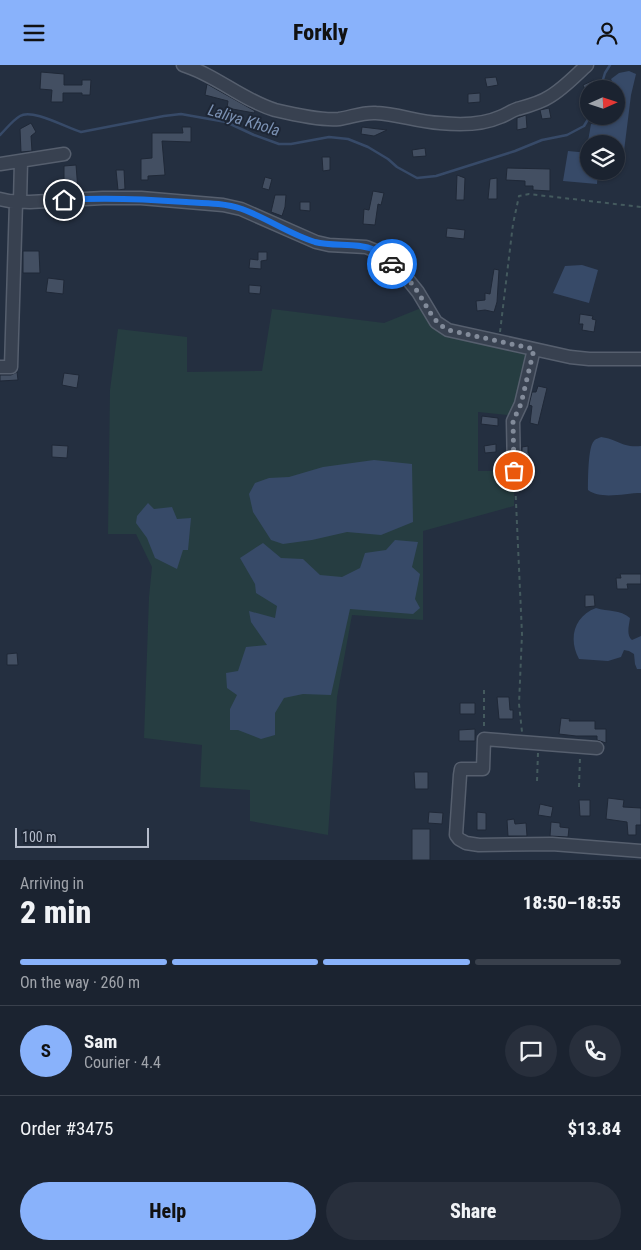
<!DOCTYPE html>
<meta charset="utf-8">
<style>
body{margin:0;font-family:"Roboto Condensed",sans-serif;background:#282f3c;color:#f1f3f6;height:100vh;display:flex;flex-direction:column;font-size:19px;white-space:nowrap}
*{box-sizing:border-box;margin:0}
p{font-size:16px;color:#a0a4ab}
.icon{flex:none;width:28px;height:28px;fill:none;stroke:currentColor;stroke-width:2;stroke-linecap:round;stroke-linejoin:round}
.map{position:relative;height:795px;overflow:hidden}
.panel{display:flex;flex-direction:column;background:#1b2330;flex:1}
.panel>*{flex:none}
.needle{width:32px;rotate:87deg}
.fabs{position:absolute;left:580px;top:15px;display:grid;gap:10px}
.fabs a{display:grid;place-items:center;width:45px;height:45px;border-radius:50%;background:#1b2330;box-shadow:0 1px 4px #0004,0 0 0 1px #39404c;font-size:25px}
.scale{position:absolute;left:15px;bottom:12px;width:134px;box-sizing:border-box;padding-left:5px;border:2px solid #b5bccb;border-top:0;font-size:14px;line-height:18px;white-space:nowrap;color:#b5bccb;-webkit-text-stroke:4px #1d2635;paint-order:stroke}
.pin{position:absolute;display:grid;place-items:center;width:42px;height:42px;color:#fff;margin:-21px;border:2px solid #fff;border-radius:50%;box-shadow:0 1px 5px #0007}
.courier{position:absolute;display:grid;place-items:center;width:50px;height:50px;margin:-25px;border:4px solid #1a73e8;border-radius:50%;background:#fff;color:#222;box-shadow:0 1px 6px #0007}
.overview em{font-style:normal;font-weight:800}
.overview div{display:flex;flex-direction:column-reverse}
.overview{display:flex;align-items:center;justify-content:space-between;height:85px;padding:0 20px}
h1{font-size:32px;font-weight:800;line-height:38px}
.bar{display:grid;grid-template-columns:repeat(4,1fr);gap:8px 5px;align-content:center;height:60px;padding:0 20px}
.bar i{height:6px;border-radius:4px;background:#39404c}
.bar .current{background:#89b2fb}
.bar p{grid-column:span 4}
.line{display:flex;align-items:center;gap:12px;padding:0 20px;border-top:1px solid #39404c}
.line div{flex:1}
.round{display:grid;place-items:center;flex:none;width:52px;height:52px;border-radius:26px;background:#282f3c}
.cta{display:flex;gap:10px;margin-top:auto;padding:10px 20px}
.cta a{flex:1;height:58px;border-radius:30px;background:#89b2fb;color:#111;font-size:20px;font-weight:800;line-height:58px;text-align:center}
.cta a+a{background:#282f3c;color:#f1f3f6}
header{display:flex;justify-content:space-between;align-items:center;height:65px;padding:0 20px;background:#89b2fb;color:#111;font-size:22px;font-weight:800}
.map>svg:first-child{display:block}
</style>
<header><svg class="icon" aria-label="menu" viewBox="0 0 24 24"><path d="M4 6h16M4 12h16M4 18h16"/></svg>Forkly<svg class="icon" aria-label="person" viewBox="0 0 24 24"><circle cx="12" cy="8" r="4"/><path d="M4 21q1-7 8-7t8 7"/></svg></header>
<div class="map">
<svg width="641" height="795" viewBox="0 0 641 795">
<rect width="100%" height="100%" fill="#242f40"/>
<!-- green -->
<path fill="#263d41" d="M426 241 436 257 534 284 516 351 478 347V406H514V441L423 466V555L352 550 337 632 328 770 250 756V725L200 722 202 680 144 673 149 532 152 502 136 469H108L110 325 118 264 187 272V307L262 306 272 244 384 258Z"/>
<!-- water -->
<path fill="#374a68" d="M629 6 636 9 631 30 624 86H616V79H589V82H587L591 59 602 60 609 58 612 51H616V24L611 14 619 8Z
M568 86 589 88V106H598L597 119 563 116Z
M582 200 598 205 589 238 553 228 565 201Z
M601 372C618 374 621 383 641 381V428C625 428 601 435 588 425 588 416 588 381 594 376 595 374 599 373 601 372Z
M374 395 412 399 413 457 381 470 347 467 312 475 283 479 271 475 253 447 249 429 255 418 269 413 289 412 323 402Z
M148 438 154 444 172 442 177 454 191 453 188 485H183L177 504 155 493 147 473 136 458 137 451Z
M395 475 418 477 412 502 420 509 415 534 420 543 413 549 350 544 331 630 303 629 284 633 275 648V670L261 674 238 665H230V644L237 630 227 623 226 608 238 606 246 582 267 580 251 557 249 546 275 553 277 541 256 528 255 519 240 493 263 478 281 493 303 494 320 510 342 512 360 503 365 488 386 485Z
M596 543C608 547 620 544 630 553 629 561 626 570 632 575L641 571V604H637L635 599 634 589 629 586 624 585 621 592 608 596 579 594C568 574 574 551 596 543Z"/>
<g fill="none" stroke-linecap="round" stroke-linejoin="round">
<!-- stream -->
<path stroke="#374a68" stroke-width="2.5" d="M600 24 605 8 610 0
M0 70C6 64 13 55 20 51 32 43 67 63 81 67L164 51 181 49 226 57 254 70 279 79H291L329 72 348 74 368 82 388 94 397 102 417 113 436 111 515 86 542 75 567 70 584 61 590 51"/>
</g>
<!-- building -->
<path fill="#434f62" stroke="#1f2837" d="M41 7 64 9V20H82V15H91L90 30H82V28H63V37H51L52 25 40 24Z
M496 12 498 20 487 22 485 13Z
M594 15 597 21 589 24 586 27 583 20Z
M207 19 255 46 254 48 227 43 228 36 205 30Z
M480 28V37L468 38V29Z
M549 43 551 53 542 54 540 45Z
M526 50 527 63 517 65V53Z
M31 58 36 67 31 71 32 86 21 87 20 64Z
M182 62H191V77L162 76 165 110 148 111V115H141V94L152 93V68H183Z
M362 62 387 65 374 71 361 69Z
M425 83 426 91 413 92 412 85Z
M322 92H330V105L323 106Z
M76 100 78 125 64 126V101Z
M507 103 550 104V126L533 125V121H525V116L506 115Z
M116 105H124L125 124 118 125Z
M457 110 465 113 464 135H456Z
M265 112 272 114 269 125 262 123Z
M497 113V134H488L490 114Z
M373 126 384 128 381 140 378 139 375 160 363 159 364 144 369 145Z
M275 130H286L285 142 282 151 271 147Z
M300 137H310V146L300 145Z
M447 163 465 165 464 174 446 172Z
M23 186H39L40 208H23Z
M258 187H267V195L261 196V204L249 203 250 194 258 195Z
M494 204 499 205 497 237 494 247 485 245 477 246 476 236 485 235V228L490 229Z
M48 213 64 215 63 229 46 227Z
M249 220 261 221 260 229 249 228Z
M580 249 593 251 592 254 596 255 594 267 582 265 583 259H579Z
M17 307 18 315 0 316V310H11Z
M64 308 79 310 77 323 62 320Z
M538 321 547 323 538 360 530 358 532 341 529 340 532 327H536Z
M482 351 498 353V361L481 359Z
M496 379V387L485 388 484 381Z
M52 380 68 381 67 393 52 392Z
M528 381V388H529V400L522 399V382Z
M620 509H641V519H627L628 524H617L616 513H621Z
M585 530H594L595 541 585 542Z
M17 588 18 600H7V589Z
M497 632H509L510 645H513V654H499Z
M460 638H475V649H460Z
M561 653 570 654 569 656H595V664H606V678L597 675V671H576L559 669Z
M475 664V676H459V665Z
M414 707H428V724H415Z
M608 733 624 735 623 742 641 743V760H636V770H628L627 757 606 754Z
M579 735H590V751H580Z
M540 739 553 742 551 752 538 750Z
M429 747 443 748 442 759 428 758Z
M477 747 486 748V765H477Z
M514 754 515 759 526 758 527 771H508L507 755Z
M551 757 560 758V762L569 763 568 772 550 771Z
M412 764H430V795H412Z"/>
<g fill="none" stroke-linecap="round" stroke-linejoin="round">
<defs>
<path id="minor" d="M183 0C216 10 242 35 275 45 292 49 322 56 339 54 352 52 363 47 376 48 398 49 418 57 440 58 459 60 482 60 500 52 506 50 511 46 517 44 528 41 540 38 549 32 563 24 575 11 587 0
M0 99 64 89
M0 134 9 136 30 137 103 133H141L223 140 241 144 316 177 329 180 366 182 381 188 401 206 418 227 436 257 448 265 570 292 589 294H641
M20 137 21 96
M0 302H11L16 137
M514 406 513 356 521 339 534 284
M597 683 484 674 483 704H461L460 710 456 770 459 774 466 778 479 780 552 779 641 786"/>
</defs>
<!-- minor casing -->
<use href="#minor" stroke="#565f6e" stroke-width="15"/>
<!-- path -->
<path stroke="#445a5e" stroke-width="2" stroke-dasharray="4 4" stroke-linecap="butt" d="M500 267 513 159 519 131 529 129 641 142
M515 415 522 569 519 639 522 667
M484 625V664
M537 716 538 688
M579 722 580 692"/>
<!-- minor -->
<use href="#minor" stroke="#384150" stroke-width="12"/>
</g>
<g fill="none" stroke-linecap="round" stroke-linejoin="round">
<!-- done -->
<path stroke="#828b9a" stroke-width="5" stroke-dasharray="0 9" d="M392 199C402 208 412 217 419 229 428 243 433 257 448 265L534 284 521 339 513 356 514 406"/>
<!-- route -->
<path stroke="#1a73e8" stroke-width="6" d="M64 135C105 132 145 134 186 137 205 138 224 138 242 144 267 153 289 169 315 177 334 182 357 177 375 185 382 188 387 194 392 199"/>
</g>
<g text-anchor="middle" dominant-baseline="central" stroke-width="4" stroke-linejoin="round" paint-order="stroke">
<!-- water labels -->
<g font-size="16" font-style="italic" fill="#7b91b3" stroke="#1d2635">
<text transform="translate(244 55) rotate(17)">Laliya Khola</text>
</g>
</g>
</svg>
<div class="fabs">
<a><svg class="needle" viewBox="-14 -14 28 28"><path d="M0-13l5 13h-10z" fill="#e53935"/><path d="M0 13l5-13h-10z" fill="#a0a4ab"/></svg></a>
<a><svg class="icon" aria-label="layers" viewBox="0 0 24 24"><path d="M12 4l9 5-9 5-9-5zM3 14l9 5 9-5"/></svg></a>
</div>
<div class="scale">100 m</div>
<div class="pin" style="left:514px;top:406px;background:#ea580c"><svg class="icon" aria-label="bag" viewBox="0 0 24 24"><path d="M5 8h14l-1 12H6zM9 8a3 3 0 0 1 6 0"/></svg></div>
<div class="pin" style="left:64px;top:135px;background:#1f2937"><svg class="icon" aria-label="home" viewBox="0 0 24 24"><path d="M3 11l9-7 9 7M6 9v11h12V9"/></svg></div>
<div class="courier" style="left:392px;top:199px"><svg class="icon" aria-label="car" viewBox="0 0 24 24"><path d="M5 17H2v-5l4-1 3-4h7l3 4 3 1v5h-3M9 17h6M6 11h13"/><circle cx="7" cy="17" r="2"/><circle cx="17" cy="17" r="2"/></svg></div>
</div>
<section class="panel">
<div class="overview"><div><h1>2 min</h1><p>Arriving in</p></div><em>18:50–18:55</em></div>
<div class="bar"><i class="current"></i><i class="current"></i><i class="current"></i><i></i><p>On the way · 260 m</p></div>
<div class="line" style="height:90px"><b class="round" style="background:#89b2fb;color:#111">S</b><div><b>Sam</b><p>Courier · 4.4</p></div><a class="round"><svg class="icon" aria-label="chat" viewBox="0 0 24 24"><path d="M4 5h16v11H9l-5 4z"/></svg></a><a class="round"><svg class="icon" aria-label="phone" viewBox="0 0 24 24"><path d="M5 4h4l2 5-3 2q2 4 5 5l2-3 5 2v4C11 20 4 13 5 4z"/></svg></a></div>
<div class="line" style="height:65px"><div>Order #3475</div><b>$13.84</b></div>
<div class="cta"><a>Help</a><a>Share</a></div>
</section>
